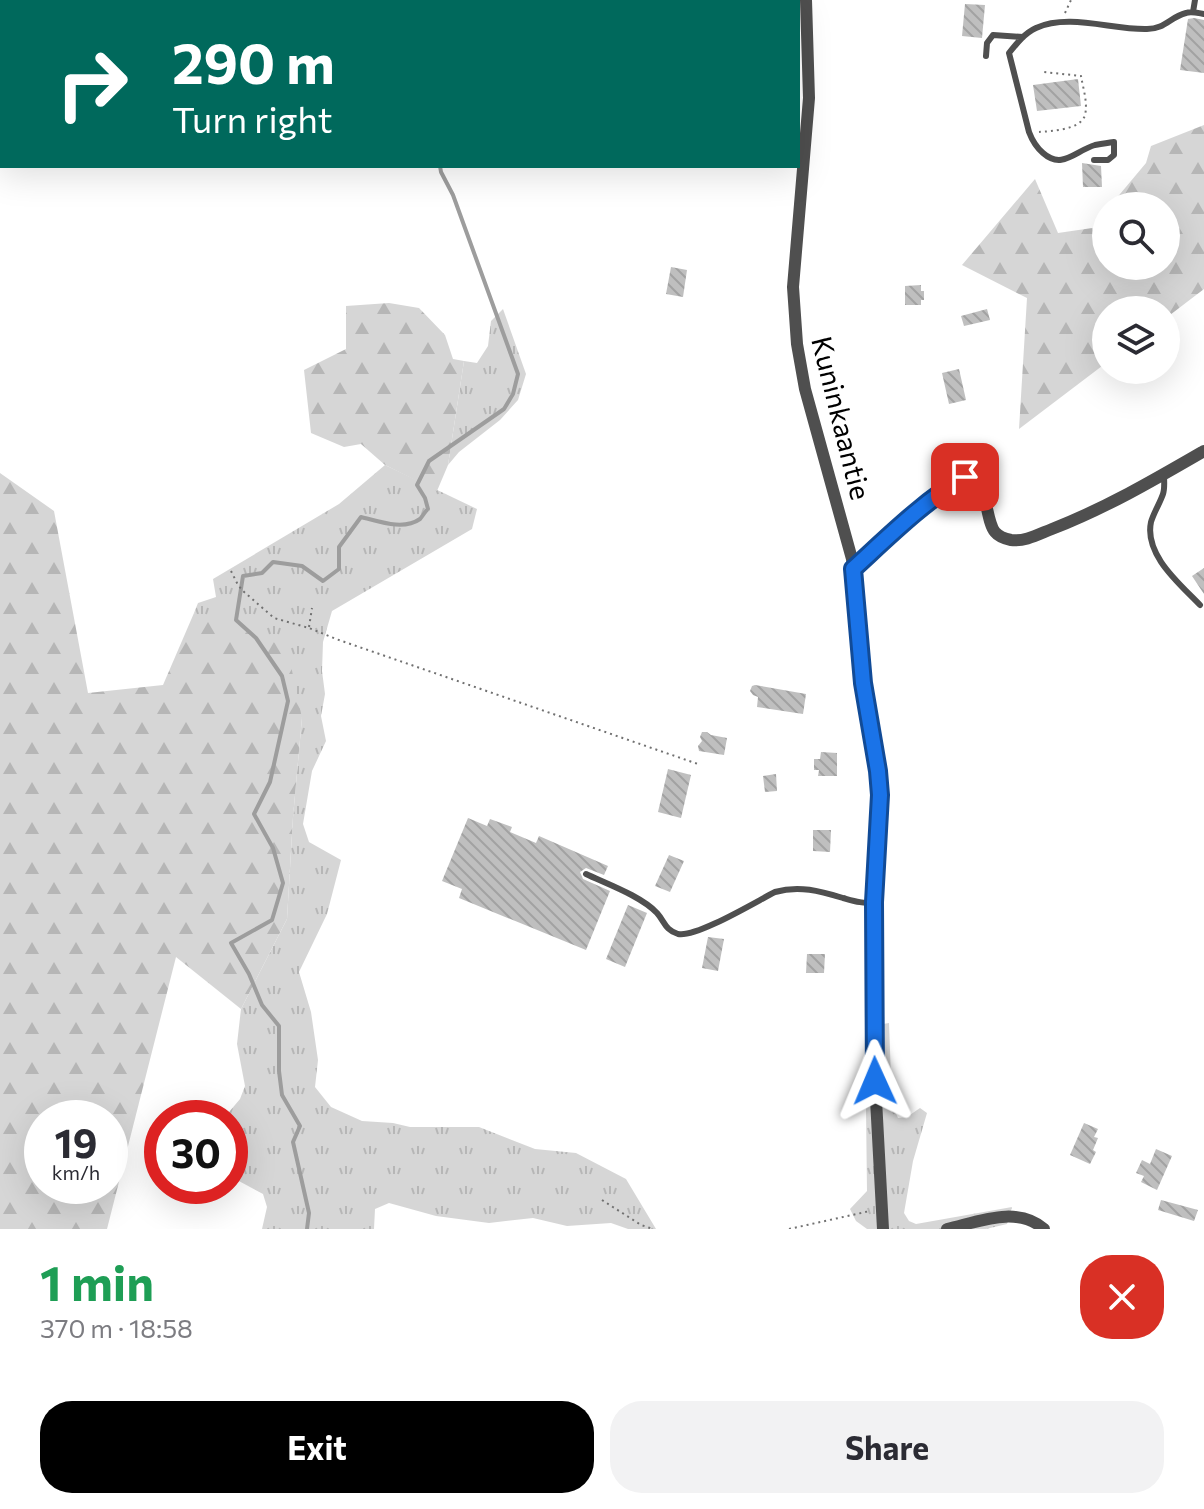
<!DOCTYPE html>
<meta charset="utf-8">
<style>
:root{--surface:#fff;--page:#f2f2f3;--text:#2b2b33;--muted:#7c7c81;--accent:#000}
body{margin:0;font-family:Commissioner,sans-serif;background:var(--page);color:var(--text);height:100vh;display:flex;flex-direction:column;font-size:30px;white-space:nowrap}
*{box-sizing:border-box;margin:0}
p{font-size:26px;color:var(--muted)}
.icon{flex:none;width:44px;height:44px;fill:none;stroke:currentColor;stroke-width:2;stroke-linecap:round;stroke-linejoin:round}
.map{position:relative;height:1229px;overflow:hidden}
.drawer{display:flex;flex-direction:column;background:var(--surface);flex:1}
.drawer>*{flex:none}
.hud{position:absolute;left:0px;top:0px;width:800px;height:168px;box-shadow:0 8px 32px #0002;background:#00695c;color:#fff;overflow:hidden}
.tools{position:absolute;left:1092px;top:192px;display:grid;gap:16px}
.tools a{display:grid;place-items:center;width:88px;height:88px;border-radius:50%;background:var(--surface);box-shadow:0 8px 32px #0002;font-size:40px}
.speed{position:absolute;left:24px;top:1100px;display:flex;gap:16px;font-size:40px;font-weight:700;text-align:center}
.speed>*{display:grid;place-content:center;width:104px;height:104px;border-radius:50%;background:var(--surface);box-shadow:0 8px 32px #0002;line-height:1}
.speed small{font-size:20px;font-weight:400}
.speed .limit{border:12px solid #d22;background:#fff;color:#111}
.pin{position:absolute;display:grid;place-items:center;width:68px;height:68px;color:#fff;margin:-34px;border-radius:16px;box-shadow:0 4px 12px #0006}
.me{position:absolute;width:88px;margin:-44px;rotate:359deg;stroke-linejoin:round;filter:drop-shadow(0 0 6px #0008)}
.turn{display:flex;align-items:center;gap:28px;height:168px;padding:0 40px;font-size:36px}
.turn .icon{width:104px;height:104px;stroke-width:2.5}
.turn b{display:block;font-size:56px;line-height:68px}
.round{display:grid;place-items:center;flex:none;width:84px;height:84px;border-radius:32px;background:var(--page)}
.summary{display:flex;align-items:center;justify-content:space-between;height:136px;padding:0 40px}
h1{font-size:48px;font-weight:700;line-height:60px;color:#1e9e55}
.cta{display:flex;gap:16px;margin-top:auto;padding:16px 40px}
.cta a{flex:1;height:92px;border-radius:32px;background:var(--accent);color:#fff;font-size:32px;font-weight:700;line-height:92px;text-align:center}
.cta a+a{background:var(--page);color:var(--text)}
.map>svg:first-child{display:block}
.grass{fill:url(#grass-tufts)}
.forest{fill:url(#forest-firs);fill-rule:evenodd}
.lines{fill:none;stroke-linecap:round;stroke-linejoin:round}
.stream{stroke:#9d9d9d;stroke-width:4}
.building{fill:url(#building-back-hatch)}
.path{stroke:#717171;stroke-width:2;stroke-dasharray:2 4;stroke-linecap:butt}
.lane{stroke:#4f4f4f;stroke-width:6}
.street{stroke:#4f4f4f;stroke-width:12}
.route-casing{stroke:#114b97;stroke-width:20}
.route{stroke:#1a73e8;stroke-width:14}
.labels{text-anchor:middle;stroke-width:6;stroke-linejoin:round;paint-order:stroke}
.street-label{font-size:28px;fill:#000;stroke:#fff}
</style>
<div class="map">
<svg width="1204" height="1229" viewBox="0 0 1204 1229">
<defs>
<pattern id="grass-tufts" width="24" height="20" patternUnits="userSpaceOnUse" patternTransform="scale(2)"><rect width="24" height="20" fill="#d6d6d6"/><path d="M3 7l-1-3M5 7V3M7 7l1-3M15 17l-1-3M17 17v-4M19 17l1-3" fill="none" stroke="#b6b6b6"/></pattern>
<pattern id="forest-firs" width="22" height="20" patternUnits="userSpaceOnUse" patternTransform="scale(2)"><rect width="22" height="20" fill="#d6d6d6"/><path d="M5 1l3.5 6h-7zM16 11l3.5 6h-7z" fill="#b6b6b6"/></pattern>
<pattern id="building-back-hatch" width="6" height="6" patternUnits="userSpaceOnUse" patternTransform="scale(2)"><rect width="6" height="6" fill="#bfbfbf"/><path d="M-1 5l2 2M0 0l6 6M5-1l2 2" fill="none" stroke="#a2a2a2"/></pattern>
</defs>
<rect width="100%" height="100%" fill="#fff"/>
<path class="grass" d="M503,309L526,374L518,400L500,420L459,452L448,465L464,361L477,363L488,346L491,321Z
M385,465L477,509L472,529L332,611L323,642L322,671L325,694L321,716L326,741L312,771L303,824L309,842L341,860L327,914L299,972L311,1012L318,1060L315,1087L331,1107L362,1121L393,1123L410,1127H479L535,1149L576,1153L626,1179L656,1229H628L611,1223L567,1226L533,1218L489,1223L436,1216L389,1203L375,1209L374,1229H262L267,1207L263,1194L237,1180L230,1174V1118H224L240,1099L245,1086L237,1044L241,1009L287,919L293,817L302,718L194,613L198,603L216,597L213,579L339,504Z
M889,1023L892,1104L898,1118L907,1117L920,1108L927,1113L913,1161L904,1213L909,1221L916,1224L1012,1207L1007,1224L986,1229H867L856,1221L850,1209L867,1191L865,1027Z"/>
<path class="forest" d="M1204,125V289L1166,318V310H1106V363L1019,429L1027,298L962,265L1035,179L1058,233L1099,227L1106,214V266H1166V206H1110L1146,163L1151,146Z
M389,303L419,308L445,335L453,359L464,361L448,465L437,491L385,465L361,444L344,447L311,433L304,370L346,349V306Z
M0,473L54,511L88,693L163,685L194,613L287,647L302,718L293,817L287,919L241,1009L176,957L107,1229H0ZM110,1118V1186H42V1118Z"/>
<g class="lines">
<path class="stream" d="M467,2V0
M307,1229L309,1213L293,1142L300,1126L282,1095L279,1071V1026L262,1005L249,974L231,943L272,920L283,883L273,848L254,814L270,782L288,701L282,676L256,638L236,620L243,576L262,573L273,562L302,566L323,581L339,569V547L361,517C378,521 403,531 420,519C421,518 427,509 428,509L425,498L417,485L429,461L504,409L513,394L518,374L453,195L441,172L440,166"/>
</g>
<path class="building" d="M965,4L985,5L982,38L962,36Z
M1194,18L1204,20V73L1180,70L1188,19Z
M1078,79L1081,106L1037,111L1033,85Z
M1082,163L1101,166L1102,187H1083Z
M671,267L687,270L683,297L666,294Z
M921,285V291H924V300H921V305H905V286Z
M987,309L990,320L964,326L961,316Z
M959,369L966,400L949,404L942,373Z
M1204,568V594L1192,576Z
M755,685L806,694L803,714L757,707L758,697L753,695L750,691L752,686Z
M702,732H707L711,735L727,738L724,755L699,751L698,746L702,741L700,737Z
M821,752L837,753V776H818L819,770H814V759H820Z
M668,769L691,775L681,818L658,812Z
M776,774L777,791L765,792L763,776Z
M468,818L487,826L490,819L512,827L510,832L536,843L539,836L608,866L604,875L586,868L580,872L583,879L610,891L586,950L459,898L462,889L442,881Z
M813,830H831L830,852L813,851Z
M669,855L684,861L670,892L655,886Z
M628,905L647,913L625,967L606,959Z
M708,937L724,939L718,971L702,968Z
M807,954H825L824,973H806Z
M1084,1123L1098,1129L1094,1137L1098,1138L1093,1150L1096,1152L1090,1164L1070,1155Z
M1156,1149L1172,1156L1157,1190L1141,1182L1144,1176L1136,1173L1142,1160L1150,1164Z
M1161,1200L1198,1210L1194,1221L1158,1210Z"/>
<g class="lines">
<path class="path" d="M781,0L782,2
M1065,13L1071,0
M1039,132C1051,131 1081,130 1085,115C1088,103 1083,88 1081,76L1044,72
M231,571L238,585L243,591L274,618L309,628L336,639L698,764
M309,627L312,608
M602,1200L641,1225L653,1229
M789,1229L870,1211"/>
<path class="lane" d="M1193,12L1195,0
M986,56L987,43L993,35L1023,37
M1094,160H1108L1114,155V142C1107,143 1101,144 1095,145C1075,151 1062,170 1043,153C1036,147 1032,140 1029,132L1009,53C1017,43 1025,33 1036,28C1069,13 1112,30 1147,29C1165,29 1170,17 1186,13C1191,11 1198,13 1204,14
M1164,475C1164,481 1165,488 1163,494C1160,503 1154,512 1151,522C1144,555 1180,584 1200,605
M586,874C607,884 641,896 657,913C665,922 665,930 678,934C696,938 757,901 775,892C799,885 820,891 843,898C854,901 863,904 874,902"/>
<path class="street" d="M806,0L809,98L793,287L797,344L805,389L852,559L863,683L878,771L879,816L874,902V1010L875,1081L883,1229
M853,569C877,547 901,525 927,505C938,496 948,486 961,479C988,466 984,520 995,532C999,537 1006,539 1011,540C1025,542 1039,534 1052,529C1106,508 1154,480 1204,451
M947,1229C978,1222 1017,1205 1044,1229"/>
</g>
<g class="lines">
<g class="route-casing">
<path id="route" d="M875,1081L874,902L880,795L878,771L863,683L853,569C888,537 924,501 965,477"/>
</g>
<use href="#route" class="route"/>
</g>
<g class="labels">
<g class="street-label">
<text transform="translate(841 418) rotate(76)" y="10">Kuninkaantie</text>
</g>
</g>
</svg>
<div class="tools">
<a><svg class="icon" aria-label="search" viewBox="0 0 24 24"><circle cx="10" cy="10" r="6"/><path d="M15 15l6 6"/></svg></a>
<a><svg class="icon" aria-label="layers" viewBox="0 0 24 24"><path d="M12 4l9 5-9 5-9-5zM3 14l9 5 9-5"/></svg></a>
</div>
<div class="speed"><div>19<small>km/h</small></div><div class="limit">30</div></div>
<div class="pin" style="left:965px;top:477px;background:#d93025"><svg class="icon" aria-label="arrive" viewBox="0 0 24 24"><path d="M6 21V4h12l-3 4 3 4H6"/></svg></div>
<svg class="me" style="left:875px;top:1081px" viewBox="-20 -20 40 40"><path d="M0-17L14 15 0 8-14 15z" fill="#1a73e8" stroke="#fff" stroke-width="4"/></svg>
<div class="hud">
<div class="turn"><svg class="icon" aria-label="right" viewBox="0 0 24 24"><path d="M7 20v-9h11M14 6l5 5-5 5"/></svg><div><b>290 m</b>Turn right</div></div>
</div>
</div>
<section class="drawer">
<div class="summary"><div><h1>1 min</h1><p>370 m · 18:58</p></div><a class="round" style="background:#d93025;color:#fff"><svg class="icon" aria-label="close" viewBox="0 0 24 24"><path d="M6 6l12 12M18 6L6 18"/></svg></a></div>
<div class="cta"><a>Exit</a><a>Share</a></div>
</section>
